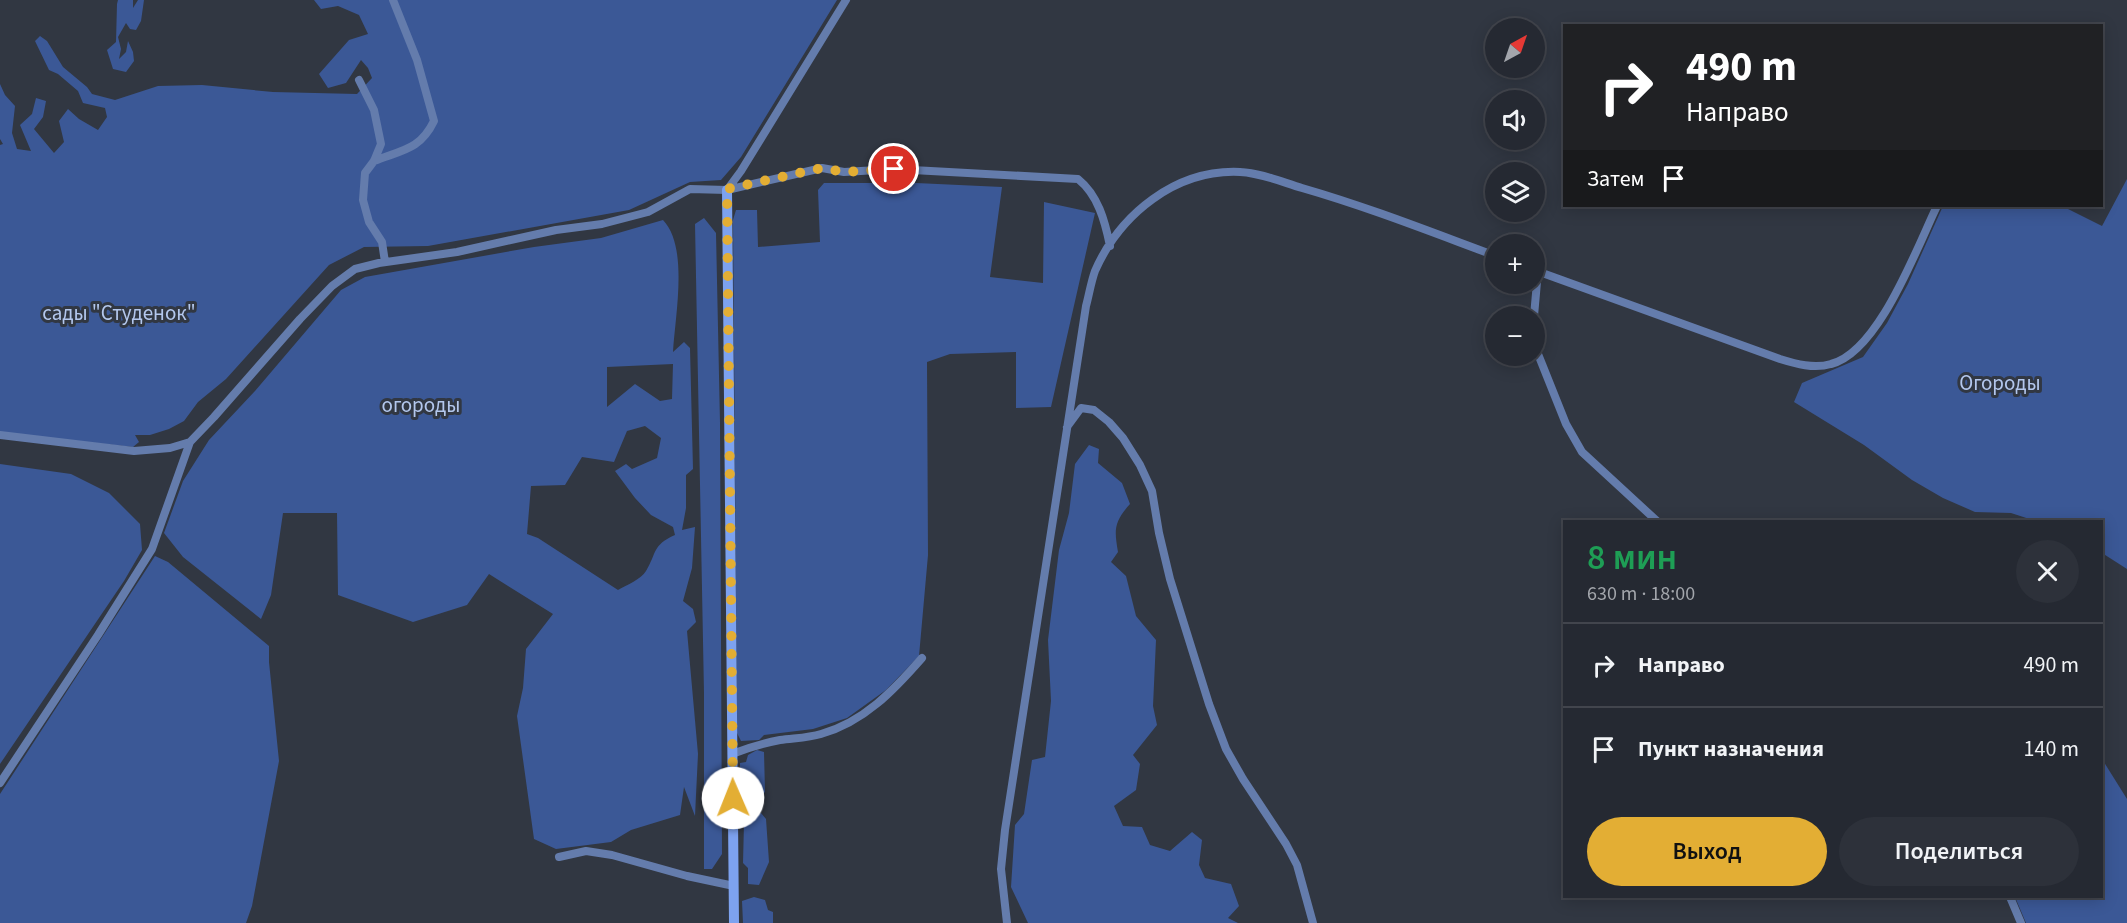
<!DOCTYPE html>
<html lang="ru">
<meta charset="utf-8">
<style>
:root{--surface:#252932;--page:#2d313a;--text:#f1f3f6;--muted:#a3a6ac;--line:#42454d;--accent:#e3ae34}
body{margin:0;font-family:"Source Sans 3",sans-serif;background:var(--page);color:var(--text);height:100vh;display:flex;flex-direction:column;font-size:22px;white-space:nowrap}
*{box-sizing:border-box;margin:0}
p{font-size:20px;color:var(--muted)}
.icon{flex:none;width:33px;height:33px;fill:none;stroke:currentColor;stroke-width:2;stroke-linecap:round;stroke-linejoin:round}
.map{position:relative;flex:1;overflow:hidden}
.sheet{position:absolute;left:1563px;top:520px;width:540px;height:378px;display:flex;flex-direction:column;background:var(--surface);border-radius:0px;box-shadow:0 3px 15px #0003,0 0 0 2px var(--line)}
.sheet>*{flex:none}
.banner{position:absolute;left:1563px;top:24px;width:540px;height:183px;border-radius:0px;box-shadow:0 3px 15px #0003,0 0 0 2px var(--line);background:#202124;color:#fff;overflow:hidden}
.needle{width:39px;rotate:40deg}
.controls{position:absolute;left:1485px;top:18px;display:grid;gap:12px}
.controls a{display:grid;place-items:center;width:60px;height:60px;border-radius:50%;background:var(--surface);box-shadow:0 3px 15px #0003,0 0 0 2px var(--line);font-size:30px}
.pin{position:absolute;display:grid;place-items:center;width:51px;height:51px;color:#fff;margin:-26px;border:3px solid #fff;border-radius:50%;box-shadow:0 2px 6px #0007}
.me{position:absolute;width:66px;margin:-33px;rotate:359deg;stroke-linejoin:round;filter:drop-shadow(0 0 4px #0008)}
.turn{display:flex;align-items:center;gap:21px;height:126px;padding:0 24px;font-size:27px}
.turn .icon{width:78px;height:78px;stroke-width:2.5}
.turn b{display:block;font-size:42px;line-height:51px}
.then{display:flex;align-items:center;height:57px;padding:0 24px;background:#0003;gap:12px;font-size:22px}
.round{display:grid;place-items:center;flex:none;width:63px;height:63px;border-radius:32px;background:var(--page)}
.summary{display:flex;align-items:center;justify-content:space-between;height:102px;padding:0 24px}
h1{font-size:36px;font-weight:600;line-height:45px;color:#1e9e55}
.primary-button{display:flex;gap:12px;margin-top:auto;padding:12px 24px}
.primary-button a{flex:1;height:69px;border-radius:36px;background:var(--accent);color:#111;font-size:24px;font-weight:600;line-height:69px;text-align:center}
.primary-button a+a{background:var(--page);color:var(--text)}
ul{padding:0;list-style:none}
li{display:flex;align-items:center;gap:18px;height:84px;padding:0 24px;border-top:2px solid var(--line)}
li div{flex:1}
li b{display:block;font-size:22px}
li em{font-style:normal}
.map>svg:first-child{display:block}
.green{fill:#3b5896;fill-rule:evenodd}
.lines{fill:none;stroke-linecap:round;stroke-linejoin:round}
.street{stroke:#647cac;stroke-width:8}
.secondary{stroke:#7da2ef;stroke-width:10}
.route{stroke:#e3ae34;stroke-width:10;stroke-dasharray:0 18}
.labels{text-anchor:middle;stroke-width:6;stroke-linejoin:round;paint-order:stroke}
.park-label{font-size:21px;fill:#b3c7ed;stroke:#313742}
</style>
<div class="map">
<svg width="2127" height="923" viewBox="0 0 2127 923">
<rect width="100%" height="100%" fill="#313742"/>
<path class="green" d="M118,0H133V8L138,0H144L141,21L136,30L130,29L126,23L118,37L121,49L119,59L126,52L128,41L133,52L134,61L126,72L113,69L107,50L116,42L117,4Z
M314,0H837L741,157L721,180L690,182L629,210L428,246L364,247L329,265L226,379L198,402L184,421L169,429L150,435H135L139,442L133,447L0,433V145L3,144L0,139V84L5,95L15,106L12,133L17,149L31,151L20,125L32,114L36,98L46,101L43,117L34,129L54,153L64,142L59,121L68,109L79,119L98,130L107,117L105,108L83,103L78,91L58,74L49,70L35,41L40,36L47,41L63,67L87,87L92,94L115,100L158,86L202,85L273,92L357,94L372,78L368,68L361,60L346,83L328,88L319,74L349,40L368,34L359,15L338,6L321,9Z
M2127,179V569L2102,553V522H2039L2011,513L1975,512L1943,498L1912,480L1864,445L1794,402L1802,383L1863,357L1887,323L1908,284L1943,206H2062L2102,226Z
M824,183H916L1002,187L990,277L1043,283L1044,202L1095,213L1051,407L1016,408V352L950,354L927,362L928,555L919,656L886,690L847,718L813,729L764,735L759,740L741,741L737,733L733,220L736,210H757L758,247L820,242L818,190Z
M704,218L716,233L720,422L722,854L712,869H704V693L695,224Z
M663,220C689,247 675,316 673,352L684,342L690,348L693,469L686,475V508L682,530L695,527L692,568L683,601L693,609L696,622L687,631L698,754L695,816L684,787L680,815L631,830L611,842L556,849L534,839L517,716L523,688L526,649L553,614L489,574L467,605L413,622L338,595L337,513H283L271,595L261,619L183,557L164,533L183,481L209,440L255,391L341,290L365,277L534,247L601,238ZM673,364L672,399L660,401L635,384L607,407V367ZM645,426L661,438L657,458L632,469L626,464L615,471L635,498L651,515L673,527L675,535C652,545 657,553 646,571C641,579 627,585 618,590L538,538L527,534L531,486L565,485L582,457L614,462L627,431Z
M1089,445L1099,449L1098,463L1122,483L1130,504C1114,522 1114,529 1118,552L1111,562L1126,576L1136,616L1156,640L1153,706L1157,725L1133,755L1140,764L1136,790L1114,806L1123,826L1142,827L1150,845L1170,851L1192,832L1202,840L1199,865L1205,878L1231,884L1239,906L1228,918L1238,923H1028L1011,887L1015,825L1024,814L1032,760L1045,757L1051,701L1048,640L1059,550L1069,513L1075,464Z
M0,464L71,474L109,493L140,524L142,550L124,581L0,764Z
M155,556L168,562L269,646V662L279,761L252,906L246,923H0V794Z
M757,750L764,752L765,792L751,806L740,794V763L746,762L748,755Z
M2102,759L2127,799V923H2026L2015,897H2102Z
M761,813L766,819L769,862L759,885L748,884V868L743,863L744,823L751,817Z
M754,897L765,900L768,910L773,912V923H743L742,901Z"/>
<g class="lines">
<path class="street" d="M359,80L374,110L381,144L374,161L365,173L363,200L369,222L382,242L385,262
M374,161C402,150 420,150 434,121L417,60L393,0
M727,190L741,171L846,0
M1534,270L1780,359C1796,364 1814,369 1831,364C1879,352 1917,247 1937,206
M1534,316L1537,282L1534,277
M1534,329L1536,349L1566,424L1582,452L1658,522
M1067,427L1081,408L1094,410L1109,422L1123,438L1140,465L1152,491L1159,533L1170,579L1209,704L1226,749L1243,779L1286,844L1297,865L1313,923
M0,435L134,451L170,448L190,442L214,417L300,319L332,286L355,269L379,263L457,252L556,230L602,224L648,212L690,189L727,190L822,168L844,172L894,169L1078,179C1098,195 1105,221 1110,246
M732,754C747,748 764,743 780,740C794,738 808,738 821,734C864,722 894,690 922,658
M0,783L98,635L152,549L190,442
M559,857L586,851L612,855L687,876L734,886
M2010,897L2021,923
M1007,923L1001,869L1005,830L1086,306C1089,295 1091,282 1095,271C1120,214 1176,169 1240,172C1261,173 1282,182 1302,188C1368,207 1431,232 1496,256"/>
<path class="secondary" d="M727,190L734,923"/>
</g>
<g class="lines">
<path class="route" d="M733,798L727,189L822,168L844,172L894,169"/>
</g>
<g class="labels">
<g class="park-label">
<text x="119" y="320">сады "Студенок"</text>
<text x="2000" y="390">Огороды</text>
<text x="421" y="412">огороды</text>
</g>
</g>
</svg>
<div class="controls">
<a><svg class="needle" viewBox="-14 -14 28 28"><path d="M0-13l5 13h-10z" fill="#e53935"/><path d="M0 13l5-13h-10z" fill="#a3a6ac"/></svg></a>
<a><svg class="icon" aria-label="sound" viewBox="0 0 24 24"><path d="M4 9h4l5-4v14l-5-4H4zM17 9q2 3 0 6"/></svg></a>
<a><svg class="icon" aria-label="layers" viewBox="0 0 24 24"><path d="M12 4l9 5-9 5-9-5zM3 14l9 5 9-5"/></svg></a>
<a>+</a>
<a>−</a>
</div>
<div class="pin" style="left:894px;top:169px;background:#d93025"><svg class="icon" aria-label="arrive" viewBox="0 0 24 24"><path d="M6 21V4h12l-3 4 3 4H6"/></svg></div>
<svg class="me" style="left:733px;top:798px" viewBox="-20 -20 40 40"><circle r="19" fill="#fff"/><path d="M0-13L10 11 0 6-10 11z" fill="#e3ae34"/></svg>
<div class="banner">
<div class="turn"><svg class="icon" aria-label="right" viewBox="0 0 24 24"><path d="M7 20v-9h11M14 6l5 5-5 5"/></svg><div><b>490 m</b>Направо</div></div>
<div class="then">Затем<svg class="icon" aria-label="arrive" viewBox="0 0 24 24"><path d="M6 21V4h12l-3 4 3 4H6"/></svg></div>
</div>
<section class="sheet">
<div class="summary"><div><h1>8 мин</h1><p>630 m · 18:00</p></div><a class="round"><svg class="icon" aria-label="close" viewBox="0 0 24 24"><path d="M6 6l12 12M18 6L6 18"/></svg></a></div>
<ul>
<li><svg class="icon" aria-label="right" viewBox="0 0 24 24"><path d="M7 20v-9h11M14 6l5 5-5 5"/></svg><div><b>Направо</b></div><em>490 m</em></li>
<li><svg class="icon" aria-label="arrive" viewBox="0 0 24 24"><path d="M6 21V4h12l-3 4 3 4H6"/></svg><div><b>Пункт назначения</b></div><em>140 m</em></li>
</ul>
<div class="primary-button"><a>Выход</a><a>Поделиться</a></div>
</section>
</div>
